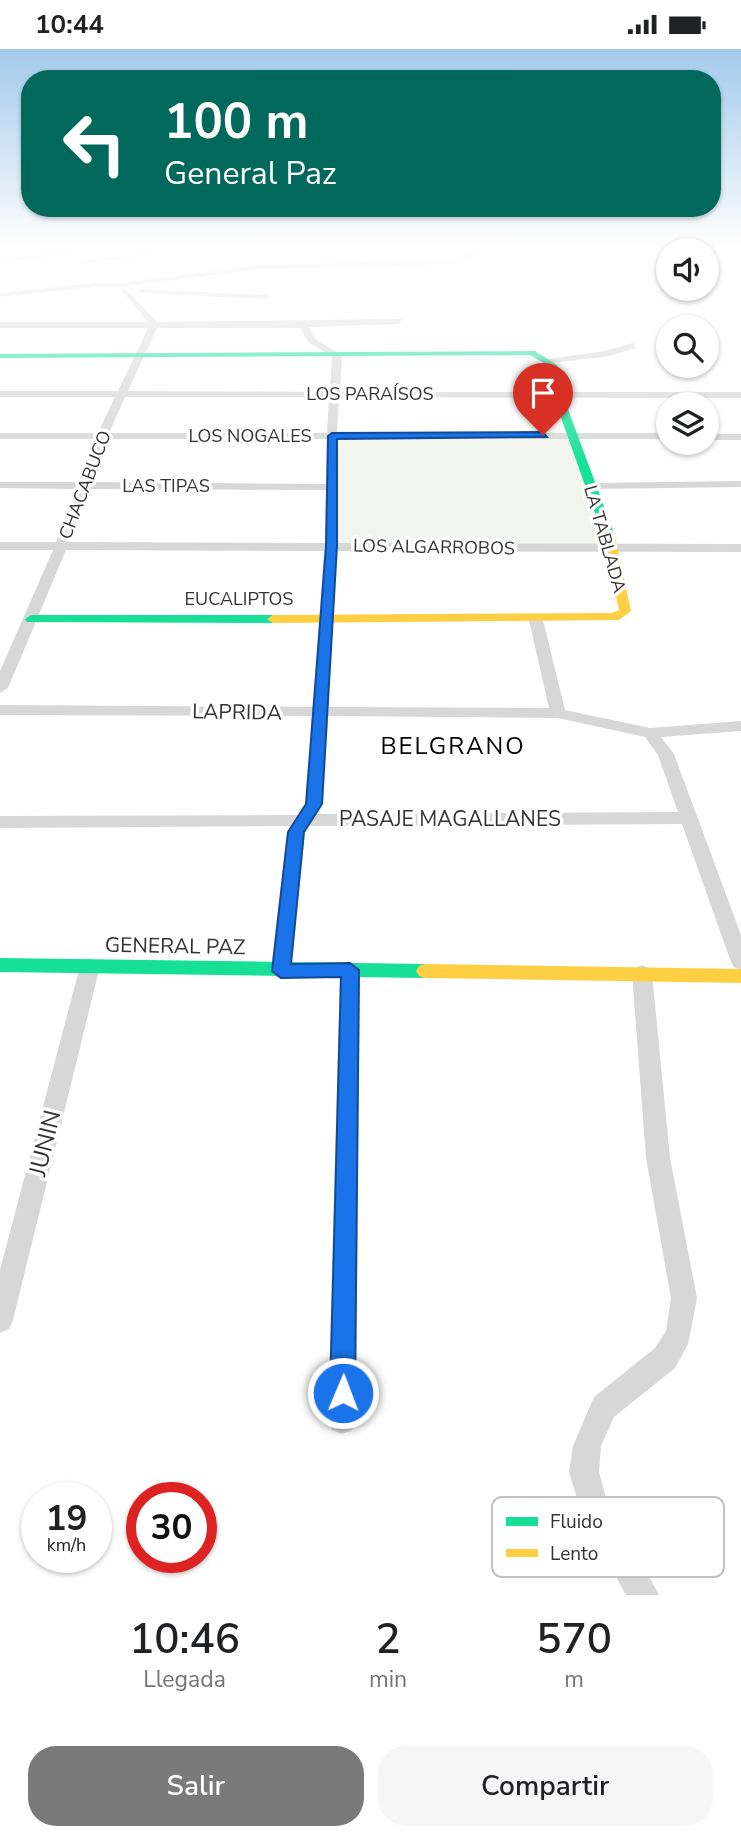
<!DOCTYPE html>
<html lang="es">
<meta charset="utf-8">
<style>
:root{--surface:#fff;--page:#f6f6f6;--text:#202124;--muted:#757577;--accent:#7a7a7a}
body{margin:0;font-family:"Nunito Sans",sans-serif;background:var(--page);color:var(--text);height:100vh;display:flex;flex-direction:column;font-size:26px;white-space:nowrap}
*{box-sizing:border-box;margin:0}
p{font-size:23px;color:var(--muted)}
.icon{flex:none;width:38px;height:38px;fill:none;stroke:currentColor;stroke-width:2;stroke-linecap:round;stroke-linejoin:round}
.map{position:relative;height:1546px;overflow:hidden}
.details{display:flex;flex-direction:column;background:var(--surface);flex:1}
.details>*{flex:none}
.banner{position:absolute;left:21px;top:21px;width:700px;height:147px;border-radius:28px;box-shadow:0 2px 5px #0004;background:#00695c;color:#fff;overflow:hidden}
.fabs{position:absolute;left:656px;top:189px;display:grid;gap:14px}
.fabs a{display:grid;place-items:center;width:63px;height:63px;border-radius:50%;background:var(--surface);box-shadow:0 2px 5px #0004;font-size:35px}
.speed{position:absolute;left:21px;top:1433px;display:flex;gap:14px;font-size:35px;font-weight:700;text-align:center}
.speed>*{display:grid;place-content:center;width:91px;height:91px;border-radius:50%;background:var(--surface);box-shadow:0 2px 5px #0004;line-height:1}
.speed small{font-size:18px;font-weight:400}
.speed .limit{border:10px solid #d22;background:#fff;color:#111}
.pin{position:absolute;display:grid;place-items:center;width:60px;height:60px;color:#fff;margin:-72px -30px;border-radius:50% 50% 50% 0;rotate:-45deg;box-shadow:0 0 7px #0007}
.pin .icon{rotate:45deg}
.me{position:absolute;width:77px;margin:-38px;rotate:1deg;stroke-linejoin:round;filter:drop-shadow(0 0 5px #0008)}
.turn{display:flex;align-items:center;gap:24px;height:147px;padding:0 28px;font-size:32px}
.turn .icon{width:91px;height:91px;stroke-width:2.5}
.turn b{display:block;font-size:49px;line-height:60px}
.eta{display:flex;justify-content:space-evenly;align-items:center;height:119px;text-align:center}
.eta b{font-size:42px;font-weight:600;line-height:49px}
.cta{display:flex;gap:14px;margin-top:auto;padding:14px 28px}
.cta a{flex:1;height:80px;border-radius:28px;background:var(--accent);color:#fff;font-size:28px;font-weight:600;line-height:80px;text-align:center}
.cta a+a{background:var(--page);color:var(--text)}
.status{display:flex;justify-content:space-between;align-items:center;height:49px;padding:0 35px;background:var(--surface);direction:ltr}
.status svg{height:19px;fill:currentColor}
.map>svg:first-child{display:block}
.green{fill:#f1f5ed}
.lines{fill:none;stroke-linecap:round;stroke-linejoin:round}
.street{fill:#d7d7d7;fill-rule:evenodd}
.fast{fill:#16e098;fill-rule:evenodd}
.slow{fill:#ffcf43;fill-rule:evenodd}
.route{fill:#1a73e8;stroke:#114b97;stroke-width:2}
.labels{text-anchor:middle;stroke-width:7;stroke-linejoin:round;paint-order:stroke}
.far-street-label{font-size:18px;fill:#333;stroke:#fff}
.street-label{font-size:21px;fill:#333;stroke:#fff}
.quarter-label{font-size:24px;letter-spacing:2px;fill:#000;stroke:#fff}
.near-street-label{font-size:24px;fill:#333;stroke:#fff}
.key{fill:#fff;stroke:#c2c2c2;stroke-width:2}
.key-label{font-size:19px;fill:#333}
</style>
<div class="status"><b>10:44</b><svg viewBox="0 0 49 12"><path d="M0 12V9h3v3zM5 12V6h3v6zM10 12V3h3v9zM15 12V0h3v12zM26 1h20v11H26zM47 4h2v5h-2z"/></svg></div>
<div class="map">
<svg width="741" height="1546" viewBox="0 0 741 1546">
<rect width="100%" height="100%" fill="#fff"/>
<path class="green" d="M570,386L611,500L331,497L332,387Z"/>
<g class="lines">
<path class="street" d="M177,199H202L82,215L78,213Z
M451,199L475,203L496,199L456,215L259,220L120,238L103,237L0,248V244L103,233L120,234L259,216L455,211L468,206Z
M77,202L74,206L0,213V209Z
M125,239L157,273L402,270L399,275L309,278L315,290L342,306L340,343H741V349L339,348L337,384H668V390H337V494L741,495V503L337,502L328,658L549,659L529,571L536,567L543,571L565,661L650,679L741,672V682L661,688L674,705L741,886V921L734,918L731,913L682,775L309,777L305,783L291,922L288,927L281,930L274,927L271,922L287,783L291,777L0,779V767L298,766L305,755L312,667L0,666V656L313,658L324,502L66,501L8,639L0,644V622L53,501H0V493H56L77,440L0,439V433H79L96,390H0V384H98L115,348H0V342H118L148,279H0V273H148L121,241ZM157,279H300L309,294L332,307L330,343L128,342ZM125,348H329L327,384H109ZM106,390H327L326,435L90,433ZM88,440L326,441L325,494L69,493ZM328,667L558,669L645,688L658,706L678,763L316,765L323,755Z
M139,240L267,246L271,248L267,250L136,244Z
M633,294L636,299L605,308L548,314L543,311L604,302Z
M707,385H741V391H707Z
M741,432V438L591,440L585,437L591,434Z
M90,909L97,912L100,917L13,1271L9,1280L0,1284V1221L80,917L83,912Z
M350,913L357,916L360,921L356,1371L352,1381L342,1385L332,1381L328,1371L340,921L343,916Z
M642,916L649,919L652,924L670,1109L697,1249L688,1295L675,1319L614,1368L601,1397L599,1423L606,1449L659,1546H626L582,1466L569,1423L573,1397L594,1348L655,1299L666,1282L671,1249L646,1109L632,924L635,919Z"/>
<path class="fast" d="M535,302L557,316L569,363L615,487L613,489L603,487L559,363L549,317L530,306L0,309V305Z
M31,566H273L279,570L273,574L27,573L25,570Z
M0,909L425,915L431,917L434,922L431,927L425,929L0,923Z"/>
<path class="slow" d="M609,484L615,487L631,562L619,571L273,574L267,570L273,566L612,564L619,561L603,487Z
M425,915L741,920V934L425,929L419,927L416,922L419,917Z"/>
</g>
<linearGradient id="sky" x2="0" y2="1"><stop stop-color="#a3caec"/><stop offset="0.48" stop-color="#fff"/><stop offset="1" stop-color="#fff" stop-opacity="0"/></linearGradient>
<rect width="741" height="416" fill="url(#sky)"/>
<path class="route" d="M543,383L547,388L337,390V497L322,755L304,783L291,915L350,914L359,921L355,1344L352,1353L343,1357L334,1353L330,1344L341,928L281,929L272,922L288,783L306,755L326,497L328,387L332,384Z"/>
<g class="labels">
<g class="far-street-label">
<text x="370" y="351">LOS PARAÍSOS</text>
<text x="250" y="393">LOS NOGALES</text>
<text transform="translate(85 436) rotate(-69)" y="6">CHACABUCO</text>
<text x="166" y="443">LAS TIPAS</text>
<text transform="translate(605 490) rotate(74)" y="6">LA TABLADA</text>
<text transform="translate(434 498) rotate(1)" y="6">LOS ALGARROBOS</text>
<text x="239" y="556">EUCALIPTOS</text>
</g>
<g class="street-label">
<text transform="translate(237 663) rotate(1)" y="7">LAPRIDA</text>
<text x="450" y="777">PASAJE MAGALLANES</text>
<text transform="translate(175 897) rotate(1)" y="7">GENERAL PAZ</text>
</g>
<g class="quarter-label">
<text x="453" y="705">BELGRANO</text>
</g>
<g class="near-street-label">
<text transform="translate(45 1094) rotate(-76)" y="8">JUNIN</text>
</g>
</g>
<rect x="492" y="1448" width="232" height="80" rx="10" class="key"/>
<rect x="506" y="1468" width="32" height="9" fill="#16e098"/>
<rect x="506" y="1500" width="32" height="8" fill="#ffcf43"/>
<g class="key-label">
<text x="550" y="1479">Fluido</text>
<text x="550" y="1511">Lento</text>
</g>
</svg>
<div class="fabs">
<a><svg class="icon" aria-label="sound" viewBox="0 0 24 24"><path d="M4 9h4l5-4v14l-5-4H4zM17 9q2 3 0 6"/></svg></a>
<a><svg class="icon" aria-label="search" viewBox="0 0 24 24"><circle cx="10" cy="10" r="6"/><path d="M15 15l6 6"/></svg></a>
<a><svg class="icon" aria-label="layers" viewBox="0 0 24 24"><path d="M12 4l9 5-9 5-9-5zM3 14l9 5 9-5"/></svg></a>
</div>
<div class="speed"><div>19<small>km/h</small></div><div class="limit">30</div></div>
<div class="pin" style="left:543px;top:386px;background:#d93025"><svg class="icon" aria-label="arrive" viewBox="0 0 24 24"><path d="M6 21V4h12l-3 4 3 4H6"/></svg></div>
<svg class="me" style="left:343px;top:1344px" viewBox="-20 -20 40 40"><circle r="17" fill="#1a73e8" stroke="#fff" stroke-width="3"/><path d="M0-11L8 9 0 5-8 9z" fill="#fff"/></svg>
<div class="banner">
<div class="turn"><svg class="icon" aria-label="left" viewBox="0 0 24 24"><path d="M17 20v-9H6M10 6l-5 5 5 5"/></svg><div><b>100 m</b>General Paz</div></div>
</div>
</div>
<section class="details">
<div class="eta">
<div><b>10:46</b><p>Llegada</p></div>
<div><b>2</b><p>min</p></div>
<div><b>570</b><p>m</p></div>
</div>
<div class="cta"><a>Salir</a><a>Compartir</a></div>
</section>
